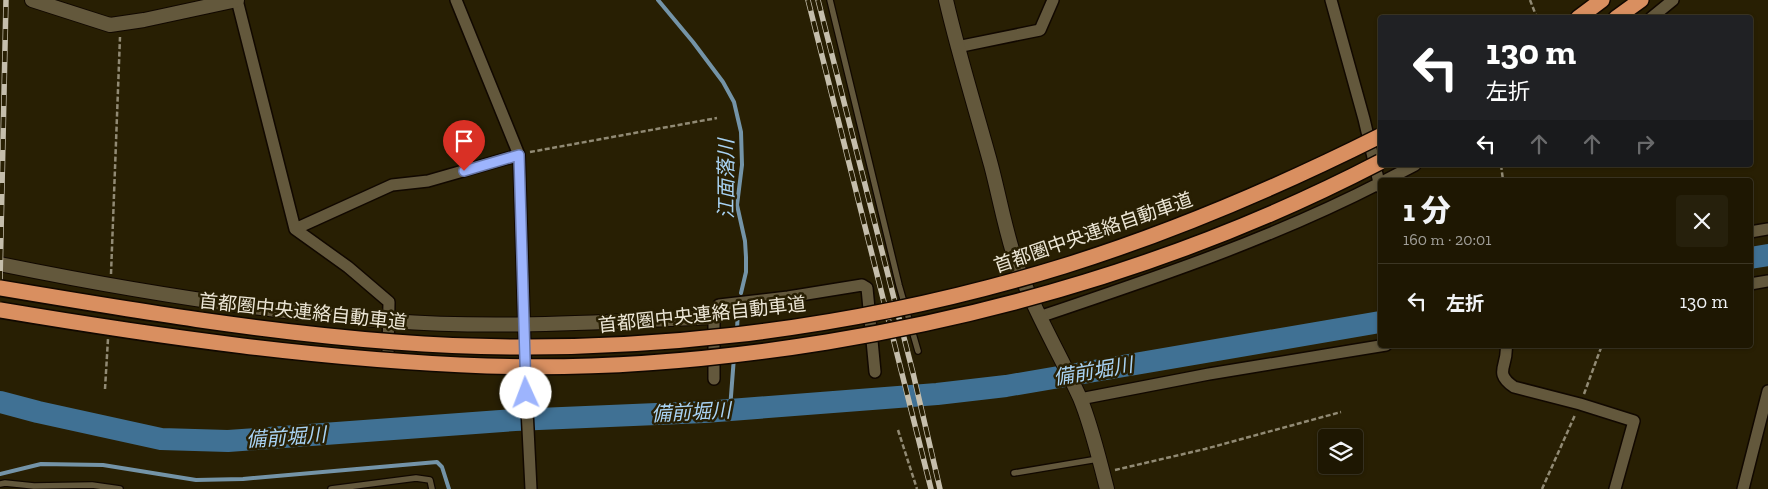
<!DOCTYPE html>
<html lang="ja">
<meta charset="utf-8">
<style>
:root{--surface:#1e1702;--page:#26200c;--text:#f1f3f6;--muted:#a19f99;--line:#3c3624}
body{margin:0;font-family:"Zilla Slab","Noto Sans JP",serif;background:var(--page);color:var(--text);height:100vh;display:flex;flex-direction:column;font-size:19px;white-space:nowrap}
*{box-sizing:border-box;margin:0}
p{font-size:16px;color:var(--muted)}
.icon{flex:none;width:28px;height:28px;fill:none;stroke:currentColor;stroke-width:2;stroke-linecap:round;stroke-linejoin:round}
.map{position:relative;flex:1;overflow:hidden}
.side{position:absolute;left:1378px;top:178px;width:375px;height:170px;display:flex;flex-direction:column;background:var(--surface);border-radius:5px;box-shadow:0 1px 4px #0004,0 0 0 1px var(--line)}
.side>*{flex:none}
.hud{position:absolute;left:1378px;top:15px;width:375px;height:152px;border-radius:5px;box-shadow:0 1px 4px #0004,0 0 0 1px var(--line);background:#202124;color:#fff;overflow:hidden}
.controls{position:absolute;left:1318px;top:429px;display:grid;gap:10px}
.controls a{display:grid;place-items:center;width:45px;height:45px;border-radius:5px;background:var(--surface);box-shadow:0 1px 4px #0004,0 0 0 1px var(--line);font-size:25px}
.pin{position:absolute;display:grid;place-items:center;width:42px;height:42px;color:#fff;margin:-51px -21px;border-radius:50% 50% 50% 0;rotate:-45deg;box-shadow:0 0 5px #0007}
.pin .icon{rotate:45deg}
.me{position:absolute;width:55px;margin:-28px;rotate:358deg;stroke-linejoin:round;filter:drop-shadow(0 0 4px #0008)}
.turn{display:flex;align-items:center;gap:18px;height:105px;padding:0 25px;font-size:22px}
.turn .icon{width:65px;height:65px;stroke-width:2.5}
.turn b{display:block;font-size:35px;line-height:42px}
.lanes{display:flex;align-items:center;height:48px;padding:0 25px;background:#0003;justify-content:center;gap:25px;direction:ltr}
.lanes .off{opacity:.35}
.round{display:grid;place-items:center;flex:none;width:52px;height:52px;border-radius:5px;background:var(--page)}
.head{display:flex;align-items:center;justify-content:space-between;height:85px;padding:0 25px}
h1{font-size:30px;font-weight:800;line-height:38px}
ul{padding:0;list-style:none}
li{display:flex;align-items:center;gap:15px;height:75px;padding:0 25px;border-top:1px solid var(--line)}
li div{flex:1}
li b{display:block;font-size:19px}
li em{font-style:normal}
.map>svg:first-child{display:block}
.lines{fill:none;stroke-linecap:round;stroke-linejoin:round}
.stream{stroke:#7494a8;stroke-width:4}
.river{stroke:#407194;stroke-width:22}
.service-casing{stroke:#110800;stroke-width:8}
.minor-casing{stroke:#110800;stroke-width:14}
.tertiary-casing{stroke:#110800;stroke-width:16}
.motorway-casing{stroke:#110800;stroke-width:18}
.path{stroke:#918a74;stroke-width:2.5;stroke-dasharray:5 2.5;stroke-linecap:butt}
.service{stroke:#63583c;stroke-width:5.5}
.minor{stroke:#63583c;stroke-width:11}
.tertiary{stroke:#63583c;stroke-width:14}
.motorway{stroke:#d98f60;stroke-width:15}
.rail-casing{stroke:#c5beac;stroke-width:5.5}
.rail{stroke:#281f03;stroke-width:4;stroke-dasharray:11;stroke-linecap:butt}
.motorway-bridge-casing{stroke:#110800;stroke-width:18;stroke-linecap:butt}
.motorway-bridge{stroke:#d98f60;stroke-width:15}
.route-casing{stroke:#6675a4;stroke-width:12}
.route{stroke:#9db4fd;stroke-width:9}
.labels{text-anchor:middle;stroke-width:5;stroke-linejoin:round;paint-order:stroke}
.street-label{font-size:19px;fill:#ece6d6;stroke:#281f03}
.water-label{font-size:20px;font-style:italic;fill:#a9d3f4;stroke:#281f03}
</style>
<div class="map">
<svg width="1768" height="489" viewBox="0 0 1768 489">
<rect width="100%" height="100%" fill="#281f03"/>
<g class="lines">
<path class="stream" d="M658,0L693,42L723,82L734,102L741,132L742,165L737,205L745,241L746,257V272L741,293
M737,331L738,308
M730,409L734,357
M0,474L41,464L103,465L196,480L243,479L437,462L442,467L449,489"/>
<path class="river" d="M1750,258L1768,255
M0,402L38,412L161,439L228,441L515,420L704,412L937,394L1006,386L1380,322"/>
<g class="service-casing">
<path id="service" d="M830,0L899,285L918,351
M1014,473L1098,459
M0,484L5,483L34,486L92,485L120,489
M331,489L416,478L430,480L432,489"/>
</g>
<g class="minor-casing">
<path id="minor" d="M237,0L295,229L348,267L389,302L388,354
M1331,0L1364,119L1380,187
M1651,18L1673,0
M957,47L1040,30L1053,0
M519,155L526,389L531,489
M1386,180L1415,165
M295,229L392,185L428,181L519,155L456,0
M1750,232L1768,229
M1750,284L1768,281
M1039,317C1155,278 1271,239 1380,183
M1506,345C1509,366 1492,372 1514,387L1580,404L1634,421L1615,489
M714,379V317L719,305L788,297L862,285L867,288L875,372
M1080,399L1209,374L1386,345
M1743,489L1768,391"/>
</g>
<g class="tertiary-casing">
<path id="tertiary" d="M32,0L110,25L144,20L237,0
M946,0C959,56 976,110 991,165C1000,199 1006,235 1018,268C1035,313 1060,354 1080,398C1092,427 1099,459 1107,489
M0,264C128,290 258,312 389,321C497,329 606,322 714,317"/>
</g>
<g class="motorway-casing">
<path id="motorway" d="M1578,18L1602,0
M1616,18L1641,0"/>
</g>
<path class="path" d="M1530,0L1537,18
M530,152L717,118
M1501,165L1503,180
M111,274L120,37
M105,389L108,339
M1584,394L1602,345
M898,430L917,489
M1115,470L1205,449L1341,412
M1542,489L1575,415"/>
<use href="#service" class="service"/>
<use href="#minor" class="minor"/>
<use href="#tertiary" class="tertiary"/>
<use href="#motorway" class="motorway"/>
<g class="rail-casing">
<path id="rail" d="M808,0L931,489
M818,0L913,373L940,489
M0,282L6,0"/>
</g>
<use href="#rail" class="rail"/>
<g class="motorway-bridge-casing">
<path id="motorway-bridge" d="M0,288C131,310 262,332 395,342C619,359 850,332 1064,266C1173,232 1278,187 1380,136
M0,310C161,337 323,360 487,366C601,370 715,360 827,342C1021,310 1205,253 1380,162"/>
</g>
<use href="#motorway-bridge" class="motorway-bridge"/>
</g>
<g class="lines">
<g class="route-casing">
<path id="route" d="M464,171L519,155L526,393"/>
</g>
<use href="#route" class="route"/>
</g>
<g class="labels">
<g class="street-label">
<text transform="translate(1093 232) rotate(-19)" y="7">首都圏中央連絡自動車道</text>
<text transform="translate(303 311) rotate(6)" y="7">首都圏中央連絡自動車道</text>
<text transform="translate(702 314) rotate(-6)" y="7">首都圏中央連絡自動車道</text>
</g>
<g class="water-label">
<text transform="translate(726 179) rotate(-90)" y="7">江面落川</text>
<text transform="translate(1093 371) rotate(-10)" y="7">備前堀川</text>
<text transform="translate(691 412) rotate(-3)" y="7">備前堀川</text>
<text transform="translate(286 437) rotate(-4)" y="7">備前堀川</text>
</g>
</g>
</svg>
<div class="controls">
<a><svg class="icon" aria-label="layers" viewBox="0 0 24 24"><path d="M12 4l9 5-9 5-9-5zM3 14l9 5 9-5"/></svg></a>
</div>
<div class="pin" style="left:464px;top:171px;background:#d93025"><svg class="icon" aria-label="arrive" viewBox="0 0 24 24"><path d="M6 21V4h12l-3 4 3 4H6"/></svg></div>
<svg class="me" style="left:526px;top:393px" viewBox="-20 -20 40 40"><circle r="19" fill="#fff"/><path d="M0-13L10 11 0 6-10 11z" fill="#9db4fd"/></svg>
<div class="hud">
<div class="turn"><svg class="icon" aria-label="left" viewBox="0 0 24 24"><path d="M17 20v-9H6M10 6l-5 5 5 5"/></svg><div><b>130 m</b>左折</div></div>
<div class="lanes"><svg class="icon" aria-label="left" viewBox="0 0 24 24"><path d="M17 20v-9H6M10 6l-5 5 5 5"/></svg><svg class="icon off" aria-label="ahead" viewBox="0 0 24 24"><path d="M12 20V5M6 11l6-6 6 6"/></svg><svg class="icon off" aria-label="ahead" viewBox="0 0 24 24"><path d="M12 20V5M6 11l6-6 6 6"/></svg><svg class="icon off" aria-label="right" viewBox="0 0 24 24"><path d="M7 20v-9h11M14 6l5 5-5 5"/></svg></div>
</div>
<section class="side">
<div class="head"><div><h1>1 分</h1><p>160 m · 20:01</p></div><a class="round"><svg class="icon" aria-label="close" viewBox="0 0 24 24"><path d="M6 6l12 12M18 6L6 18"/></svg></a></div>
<ul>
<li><svg class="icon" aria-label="left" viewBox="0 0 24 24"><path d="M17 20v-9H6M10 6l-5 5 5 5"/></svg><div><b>左折</b></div><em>130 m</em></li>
</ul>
</section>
</div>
